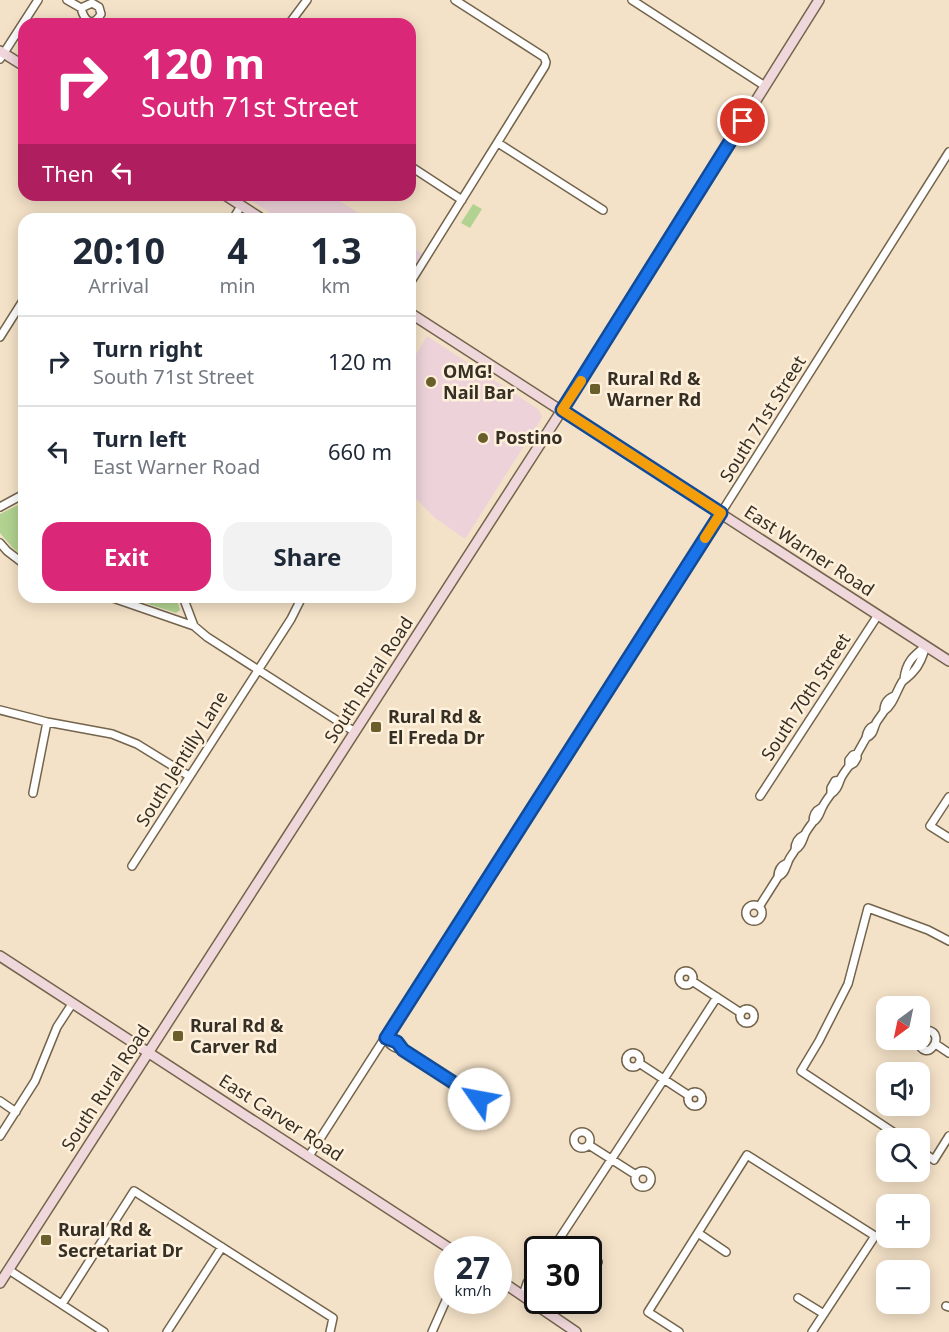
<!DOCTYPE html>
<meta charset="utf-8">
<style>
:root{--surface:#fff;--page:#f2f2f3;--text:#1f2937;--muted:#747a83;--line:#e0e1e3;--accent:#db2777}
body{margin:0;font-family:"Noto Sans",sans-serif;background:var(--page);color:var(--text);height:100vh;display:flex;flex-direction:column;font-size:22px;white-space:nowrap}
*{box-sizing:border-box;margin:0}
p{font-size:20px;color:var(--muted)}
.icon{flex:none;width:33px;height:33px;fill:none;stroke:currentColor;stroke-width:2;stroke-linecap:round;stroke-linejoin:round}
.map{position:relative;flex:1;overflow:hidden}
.panel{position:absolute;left:18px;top:213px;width:398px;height:390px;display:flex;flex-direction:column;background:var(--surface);border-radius:18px;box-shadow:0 3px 15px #0003}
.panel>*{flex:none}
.hud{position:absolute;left:18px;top:18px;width:398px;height:183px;border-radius:18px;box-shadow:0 3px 15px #0003;background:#db2777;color:#fff;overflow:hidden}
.needle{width:39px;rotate:213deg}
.buttons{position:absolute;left:876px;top:996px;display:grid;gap:12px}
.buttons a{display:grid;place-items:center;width:54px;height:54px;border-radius:12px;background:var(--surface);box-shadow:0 3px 15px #0003;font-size:30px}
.speed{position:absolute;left:434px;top:1236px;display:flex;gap:12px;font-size:30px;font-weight:700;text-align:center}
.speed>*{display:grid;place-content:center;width:78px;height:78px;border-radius:50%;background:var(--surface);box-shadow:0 3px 15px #0003;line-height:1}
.speed small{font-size:15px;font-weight:400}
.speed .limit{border:3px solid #111;border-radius:9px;background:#fff;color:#111}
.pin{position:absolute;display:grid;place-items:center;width:51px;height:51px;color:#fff;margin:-26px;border:3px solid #fff;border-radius:50%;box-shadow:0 2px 6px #0007}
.me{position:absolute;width:66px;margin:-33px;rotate:303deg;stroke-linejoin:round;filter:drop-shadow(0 0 4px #0008)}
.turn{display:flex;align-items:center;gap:21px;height:126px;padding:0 24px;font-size:27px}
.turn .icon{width:78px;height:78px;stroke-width:2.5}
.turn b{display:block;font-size:42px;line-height:51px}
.then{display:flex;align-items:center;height:57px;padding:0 24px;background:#0003;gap:12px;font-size:22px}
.eta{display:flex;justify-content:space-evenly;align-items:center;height:102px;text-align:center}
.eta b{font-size:36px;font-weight:700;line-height:42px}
.button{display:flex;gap:12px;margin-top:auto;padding:12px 24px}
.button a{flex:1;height:69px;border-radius:18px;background:var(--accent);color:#fff;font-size:24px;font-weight:700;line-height:69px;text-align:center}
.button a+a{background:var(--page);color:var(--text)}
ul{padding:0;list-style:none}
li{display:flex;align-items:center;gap:18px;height:90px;padding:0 24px;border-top:2px solid var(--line)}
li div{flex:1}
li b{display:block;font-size:22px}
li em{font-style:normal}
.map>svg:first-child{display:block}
.commercial{fill:#edd3d9}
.park{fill:url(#park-tufts)}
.pitch{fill:#b1d290}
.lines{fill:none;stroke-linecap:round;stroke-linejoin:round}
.street-casing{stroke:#73644c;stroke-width:10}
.secondary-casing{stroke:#73644c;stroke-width:12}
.street{stroke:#fff;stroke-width:7}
.secondary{stroke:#f0d7db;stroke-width:9}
.route-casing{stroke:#114b97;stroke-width:15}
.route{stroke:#1a73e8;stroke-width:10}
.slow{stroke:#f59e0b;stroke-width:10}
.poi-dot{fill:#6a5e2b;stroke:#fef0da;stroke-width:2}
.labels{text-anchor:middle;stroke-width:5;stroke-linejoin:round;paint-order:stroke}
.poi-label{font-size:18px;font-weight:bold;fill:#352f25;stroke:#fef0da;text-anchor:start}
.street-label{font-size:18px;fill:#352f25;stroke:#fef0da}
</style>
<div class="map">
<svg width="949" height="1332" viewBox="0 0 949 1332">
<defs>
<pattern id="park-tufts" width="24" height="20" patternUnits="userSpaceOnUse" patternTransform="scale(1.5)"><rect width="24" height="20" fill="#b1d290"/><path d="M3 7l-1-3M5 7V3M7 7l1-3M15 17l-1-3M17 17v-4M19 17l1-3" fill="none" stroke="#91ab75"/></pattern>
</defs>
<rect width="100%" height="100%" fill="#f4e2c8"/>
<path class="commercial" d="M249,195H330L368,219H280L247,198Z
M410,246L431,259L410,292Z
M427,336L538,409L542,416L540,421L465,539L435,518L410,493V364Z"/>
<path class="park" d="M127,597H176L180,610L176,613Z"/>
<path class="pitch" d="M473,204L482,209L470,228L461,223Z
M24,502V558L12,547L0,533V514Z"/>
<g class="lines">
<g class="street-casing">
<path id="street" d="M67,0L81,8C84,20 92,29 101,14L99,7L92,3L81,8
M632,0L765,86
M289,24L307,0
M0,59L38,0
M498,143L603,210
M410,166L462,200
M233,219L241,206
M410,283L545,66L546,62L544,57L455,0
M0,337L24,299
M0,507L24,494
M0,543L7,551L24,564
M110,597L194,626L207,637L355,732
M183,597L194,626
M904,679C906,662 913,656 926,646
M894,696C887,699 884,703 884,711C893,705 896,692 902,682C906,678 910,676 913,672C920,665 923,655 926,646
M0,710L47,722L112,734L137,744L189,776
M875,725C869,728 867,731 866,738C874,734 873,730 876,723C878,719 882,715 884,711
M857,754L853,755L849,760V766L854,763L857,758V754L866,738
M840,780L835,781L831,788V794C838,789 838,785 841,778C843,774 846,770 849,766
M33,793L47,722
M760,796L878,615
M949,797L930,826L949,838
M821,808C815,811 813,815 813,822C820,817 819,813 823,806C825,802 828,798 831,794
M804,835C798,838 795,842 795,850C802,845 802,841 805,834C807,830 810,826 813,822
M787,863C780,866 778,870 778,877C785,873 785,869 788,862C789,858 793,854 795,850
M132,866L291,619L302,597
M746 913a8 8 0 1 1 16 0a8 8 0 1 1-16 0Z
M759,907L778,877
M679 978a7 7 0 1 1 14 0a7 7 0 1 1-14 0Z
M692,981L741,1013
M740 1016a7 7 0 1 1 14 0a7 7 0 1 1-14 0Z
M385,1038L397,1042L403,1050L479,1099
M385,1038C390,1046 394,1048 403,1050
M918,1040C924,1067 949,1034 927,1030L920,1035
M937,1045L949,1053
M626 1060a7 7 0 1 1 14 0a7 7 0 1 1-14 0Z
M639,1063L688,1095
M688 1099a7 7 0 1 1 14 0a7 7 0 1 1-14 0Z
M0,1101L16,1112
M574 1140a8 8 0 1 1 16 0a8 8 0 1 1-16 0Z
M0,1136L35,1081L57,1027L72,1004
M902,1138L801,1071L819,1041L848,984L868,908L928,930L949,941
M589,1145L636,1175
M920,1150L934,1160L949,1136
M309,1156L721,513L949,152
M635 1179a8 8 0 1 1 16 0a8 8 0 1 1-16 0Z
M698,1233L726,1252
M558,1241L571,1250
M552,1250L664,1079L717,997
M588,1254L594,1255L598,1262L594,1268L588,1269
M9,1270L104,1332
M525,1294L533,1286L537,1280
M523,1295L527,1283L537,1267
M798,1298L824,1314
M62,1304L134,1191L333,1318L330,1332
M946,1306L949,1307
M167,1332L222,1247
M432,1332L447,1298
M679,1332L648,1312L747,1155L875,1236L812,1332"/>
</g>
<g class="secondary-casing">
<path id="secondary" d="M0,51L24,66
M225,195L262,219
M410,313L949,661
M0,956L452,1250
M498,1279L576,1332
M0,1283L562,410L819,0"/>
</g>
<use href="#street" class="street"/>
<use href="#secondary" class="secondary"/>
</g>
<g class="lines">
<g class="route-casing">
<path id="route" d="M479,1099L403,1050L397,1042L386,1038L721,513L562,410L743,121"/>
</g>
<use href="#route" class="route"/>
<path class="slow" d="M581,381L562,410L721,513L705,538"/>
</g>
<g class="poi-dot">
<circle cx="431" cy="382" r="6"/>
<rect x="589" y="383" width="12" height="12" rx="3"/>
<circle cx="483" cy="438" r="6"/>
<rect x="370" y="721" width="12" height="12" rx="3"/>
<rect x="172" y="1030" width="12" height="12" rx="3"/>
<rect x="40" y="1234" width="12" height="12" rx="3"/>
</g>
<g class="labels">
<g class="poi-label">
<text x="443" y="378">OMG!<tspan x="443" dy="21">Nail Bar</tspan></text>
<text x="607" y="385">Rural Rd &amp;<tspan x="607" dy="21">Warner Rd</tspan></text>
<text x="495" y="444">Postino</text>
<text x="388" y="723">Rural Rd &amp;<tspan x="388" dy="21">El Freda Dr</tspan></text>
<text x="190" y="1032">Rural Rd &amp;<tspan x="190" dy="21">Carver Rd</tspan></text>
<text x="58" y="1236">Rural Rd &amp;<tspan x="58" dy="21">Secretariat Dr</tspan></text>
</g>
<g class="street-label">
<text transform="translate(763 419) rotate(-58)" y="6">South 71st Street</text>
<text transform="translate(809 551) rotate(33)" y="6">East Warner Road</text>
<text transform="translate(369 680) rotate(-57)" y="6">South Rural Road</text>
<text transform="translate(806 697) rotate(-57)" y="6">South 70th Street</text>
<text transform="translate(182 759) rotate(-58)" y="6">South Jentilly Lane</text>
<text transform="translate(106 1088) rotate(-57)" y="6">South Rural Road</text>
<text transform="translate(281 1118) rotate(33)" y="6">East Carver Road</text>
</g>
</g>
</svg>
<div class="buttons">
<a><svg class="needle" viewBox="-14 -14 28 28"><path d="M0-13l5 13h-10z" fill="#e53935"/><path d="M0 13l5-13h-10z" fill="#747a83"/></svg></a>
<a><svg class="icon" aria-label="sound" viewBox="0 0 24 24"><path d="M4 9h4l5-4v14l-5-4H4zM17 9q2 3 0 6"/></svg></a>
<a><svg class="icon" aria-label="search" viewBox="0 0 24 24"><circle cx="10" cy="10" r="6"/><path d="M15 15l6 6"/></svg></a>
<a>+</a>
<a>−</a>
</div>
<div class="speed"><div>27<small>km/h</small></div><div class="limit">30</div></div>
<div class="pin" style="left:743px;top:121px;background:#d93025"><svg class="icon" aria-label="arrive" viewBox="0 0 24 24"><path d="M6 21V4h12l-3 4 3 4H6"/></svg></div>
<svg class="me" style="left:479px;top:1099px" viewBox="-20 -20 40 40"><circle r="19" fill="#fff"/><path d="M0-13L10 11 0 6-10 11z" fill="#1a73e8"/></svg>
<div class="hud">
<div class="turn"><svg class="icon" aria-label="right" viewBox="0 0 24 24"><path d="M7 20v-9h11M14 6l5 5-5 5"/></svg><div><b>120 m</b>South 71st Street</div></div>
<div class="then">Then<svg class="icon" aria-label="left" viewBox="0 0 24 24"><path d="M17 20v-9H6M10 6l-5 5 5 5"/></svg></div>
</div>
<section class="panel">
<div class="eta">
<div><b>20:10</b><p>Arrival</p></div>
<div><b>4</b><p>min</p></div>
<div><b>1.3</b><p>km</p></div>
</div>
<ul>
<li><svg class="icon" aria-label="right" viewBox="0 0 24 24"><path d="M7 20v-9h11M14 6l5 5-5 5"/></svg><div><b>Turn right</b><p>South 71st Street</p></div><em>120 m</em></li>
<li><svg class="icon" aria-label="left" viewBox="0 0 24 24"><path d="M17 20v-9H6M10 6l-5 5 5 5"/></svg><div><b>Turn left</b><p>East Warner Road</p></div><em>660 m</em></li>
</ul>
<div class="button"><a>Exit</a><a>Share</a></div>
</section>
</div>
